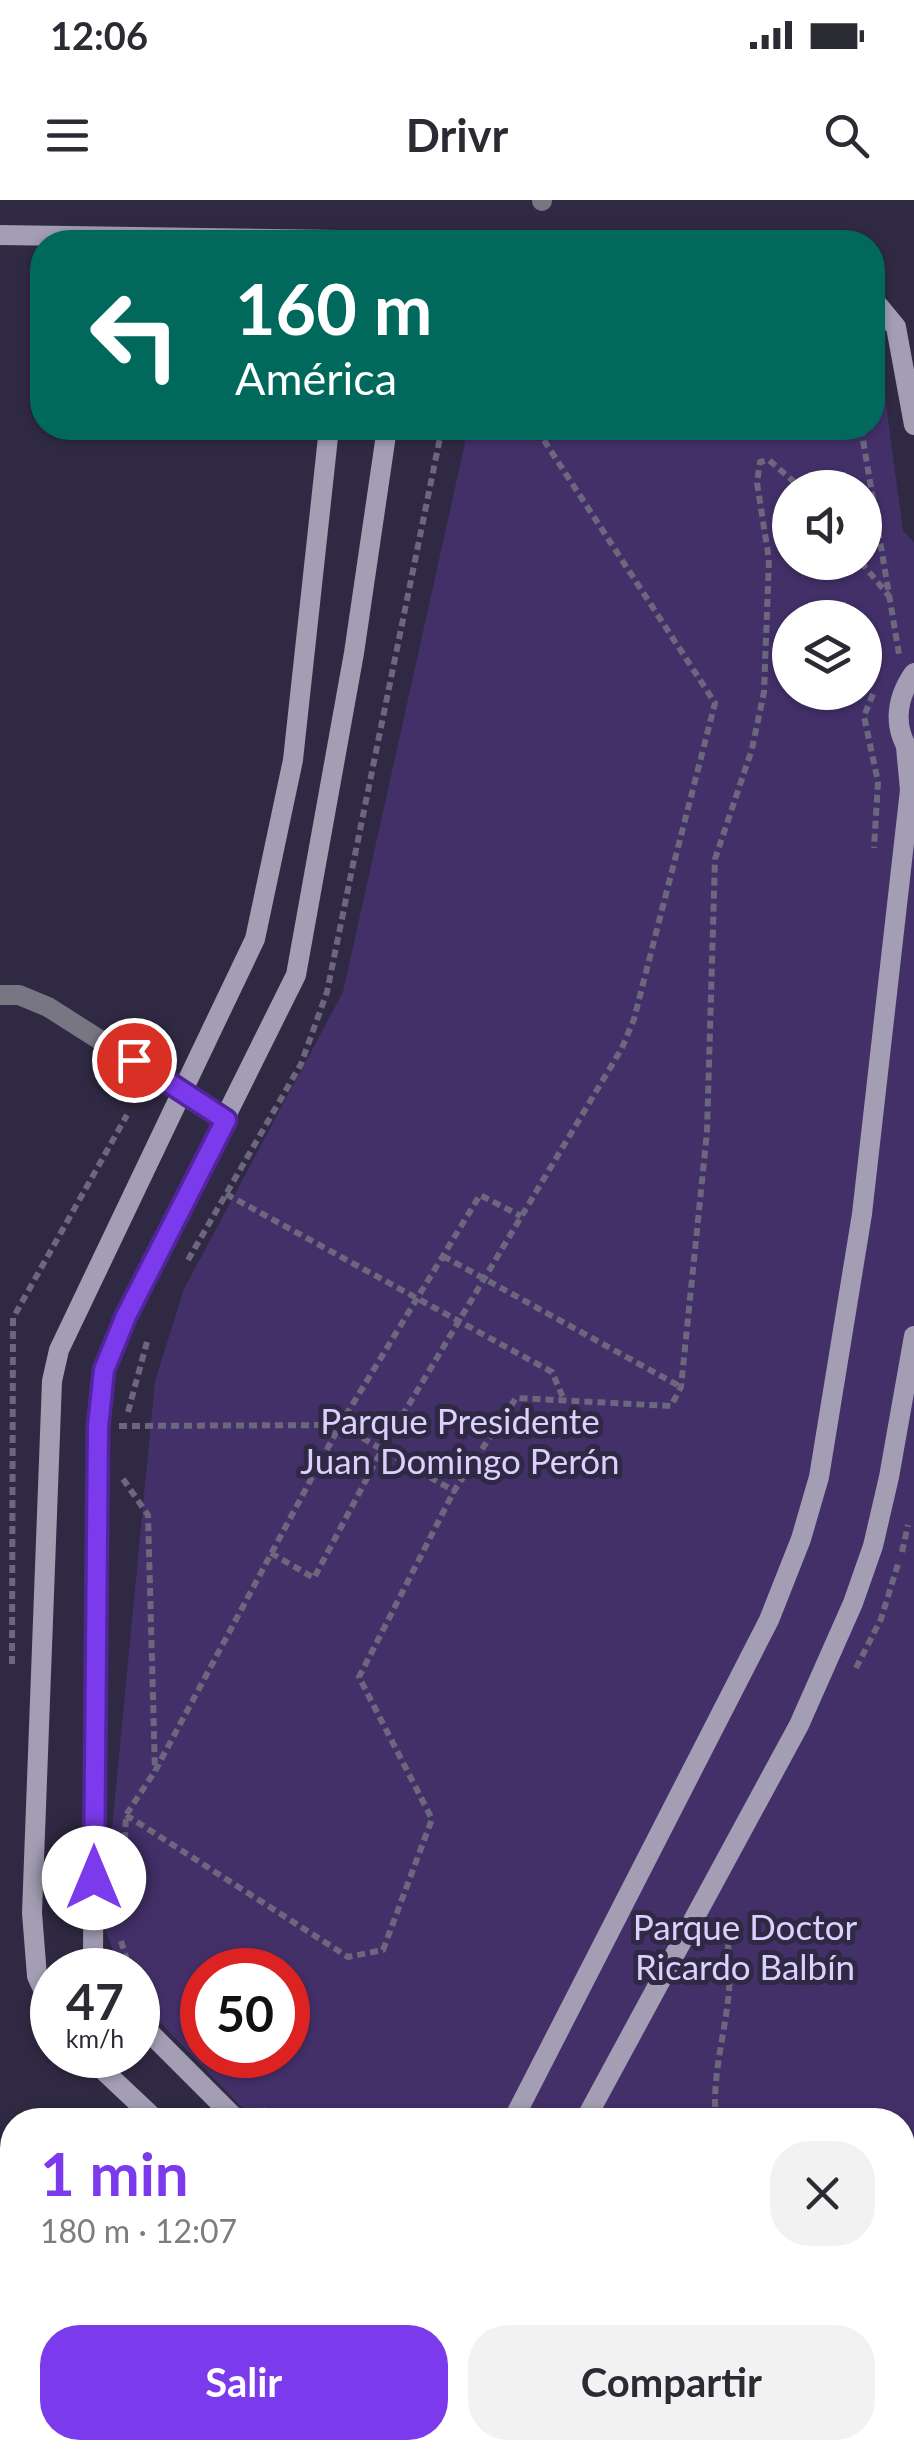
<!DOCTYPE html>
<html lang="es">
<meta charset="utf-8">
<style>
:root{--surface:#fff;--page:#f2f2f3;--text:#2b2b33;--muted:#7c7c81;--accent:#7c3aed}
body{margin:0;font-family:Lato,sans-serif;background:var(--page);color:var(--text);height:100vh;display:flex;flex-direction:column;font-size:38px;white-space:nowrap}
*{box-sizing:border-box;margin:0}
p{font-size:32px;color:var(--muted)}
.icon{flex:none;width:55px;height:55px;fill:none;stroke:currentColor;stroke-width:2;stroke-linecap:round;stroke-linejoin:round}
.map{position:relative;flex:1;overflow:hidden}
.side{position:absolute;left:0px;top:1908px;width:915px;height:352px;display:flex;flex-direction:column;background:var(--surface);border-radius:40px 40px 0 0;box-shadow:0 2px 8px #0004}
.side>*{flex:none}
.banner{position:absolute;left:30px;top:30px;width:855px;height:210px;border-radius:40px;box-shadow:0 2px 8px #0004;background:#00695c;color:#fff;overflow:hidden}
.buttons{position:absolute;left:772px;top:270px;display:grid;gap:20px}
.buttons a{display:grid;place-items:center;width:110px;height:110px;border-radius:50%;background:var(--surface);box-shadow:0 2px 8px #0004;font-size:50px}
.speed{position:absolute;left:30px;top:1748px;display:flex;gap:20px;font-size:50px;font-weight:700;text-align:center}
.speed>*{display:grid;place-content:center;width:130px;height:130px;border-radius:50%;background:var(--surface);box-shadow:0 2px 8px #0004;line-height:1}
.speed small{font-size:25px;font-weight:400}
.speed .limit{border:15px solid #d22;background:#fff;color:#111}
.pin{position:absolute;display:grid;place-items:center;width:85px;height:85px;color:#fff;margin:-42px;border:5px solid #fff;border-radius:50%;box-shadow:0 2px 10px #0007}
.me{position:absolute;width:110px;margin:-55px;rotate:0deg;stroke-linejoin:round;filter:drop-shadow(0 0 8px #0008)}
.turn{display:flex;align-items:center;gap:35px;height:210px;padding:0 40px;font-size:45px}
.turn .icon{width:130px;height:130px;stroke-width:2.5}
.turn b{display:block;font-size:70px;line-height:85px}
.round{display:grid;place-items:center;flex:none;width:105px;height:105px;border-radius:40px;background:var(--page)}
.head{display:flex;align-items:center;justify-content:space-between;height:170px;padding:0 40px}
h1{font-size:60px;font-weight:700;line-height:75px;color:var(--accent)}
.cta{display:flex;gap:20px;margin-top:auto;padding:20px 40px}
.cta a{flex:1;height:115px;border-radius:40px;background:var(--accent);color:#fff;font-size:40px;font-weight:700;line-height:115px;text-align:center}
.cta a+a{background:var(--page);color:var(--text)}
.status{display:flex;justify-content:space-between;align-items:center;height:70px;padding:0 50px;background:var(--surface);direction:ltr}
.status svg{height:28px;fill:currentColor}
header{display:flex;justify-content:space-between;align-items:center;height:130px;padding:0 40px;background:var(--surface);font-size:45px;font-weight:700}
.map>svg:first-child{display:block}
.green{fill:#433069;fill-rule:evenodd}
.water{fill:#856ac0}
.building{fill:#5c5472;stroke:#9991b1;stroke-width:2.5}
.lines{fill:none;stroke-linecap:round;stroke-linejoin:round}
.path{stroke:#6d677e;stroke-width:6;stroke-dasharray:8 5;stroke-linecap:butt}
.street{stroke:#797684;stroke-width:20}
.secondary{stroke:#a39eb4;stroke-width:20}
.route-casing{stroke:#51269a;stroke-width:25}
.route{stroke:#7c3aed;stroke-width:18}
.labels{text-anchor:middle;stroke-width:10;stroke-linejoin:round;paint-order:stroke}
.park-label{font-size:35px;fill:#dbd0fe;stroke:#302943}
</style>
<div class="status"><b>12:06</b><svg viewBox="0 0 49 12"><path d="M0 12V9h3v3zM5 12V6h3v6zM10 12V3h3v9zM15 12V0h3v12zM26 1h20v11H26zM47 4h2v5h-2z"/></svg></div>
<header><svg class="icon" aria-label="menu" viewBox="0 0 24 24"><path d="M4 6h16M4 12h16M4 18h16"/></svg>Drivr<svg class="icon" aria-label="search" viewBox="0 0 24 24"><circle cx="10" cy="10" r="6"/><path d="M15 15l6 6"/></svg></header>
<div class="map">
<svg width="914" height="2258" viewBox="0 0 914 2258">
<rect width="100%" height="100%" fill="#302943"/>
<path class="green" d="M873,145L879,151L903,331L914,342V2258H456L451,2248H902V1920H254L138,1799V1770H120L103,1723L155,1181L184,1089L343,792L465,243L462,228H872ZM790,288H865V362H790ZM790,418H865V492H790ZM202,1770H288V1855H202Z"/>
<path class="water" d="M634,2248H671V2258H634Z"/>
<path class="building" d="M0,1986L12,1987V2037L0,2036Z"/>
<g class="lines">
<path class="path" d="M861,228L899,454
M861,362L889,396
M873,494L864,516L878,582L874,648
M226,994L552,1172L564,1200
M443,1056L681,1187
M188,1060L301,864L327,792L442,228
M128,1212L147,1142
M119,1226L340,1225L454,1291L516,1198L671,1206L681,1187L707,932L715,659L752,549L764,492L769,359L757,283L760,262L769,260L801,288
M123,1279L148,1315L155,1571
M902,1352L908,1325
M271,1353L314,1378L383,1248L622,848L634,819L715,503L536,228
M12,1464L13,1118L127,915
M856,1468L881,1419L898,1364
M126,1615L348,1757L383,1750L432,1619L359,1477L454,1291
M123,1679L126,1615L155,1571L340,1225L480,995L521,1016
M121,1741L130,1770
M138,1782L149,1797
M262,1909L273,1920
M716,1920C709,1854 744,1793 723,1724
M467,2258L474,2248
M708,2258L709,2248"/>
<path class="street" d="M542,1V0
M0,795H19L48,807L226,920
M0,2213H12"/>
<path class="secondary" d="M0,35L473,42
M872,98L896,127L914,225
M914,473C895,500 892,531 914,557
M98,1770L93,1754L97,1227L104,1170L126,1117L296,775L354,453L387,228
M52,1809L37,1776L32,1713L52,1181L59,1150L255,739L293,560L329,228
M138,1821L237,1920
M87,1855L156,1920
M513,1920L769,1420L801,1339L819,1277L862,1014L910,590L906,547
M585,1920L799,1525L853,1403L873,1346L889,1277L914,1136
M361,2248L396,2258
M396,2258L429,2248"/>
</g>
<g class="lines">
<g class="route-casing">
<path id="route" d="M94,1678L98,1227L104,1170L126,1116L226,920L134,860"/>
</g>
<use href="#route" class="route"/>
</g>
<g class="labels">
<g class="park-label">
<text x="460" y="1234">Parque Presidente<tspan x="460" dy="40">Juan Domingo Perón</tspan></text>
<text x="745" y="1740">Parque Doctor<tspan x="745" dy="40">Ricardo Balbín</tspan></text>
</g>
</g>
</svg>
<div class="buttons">
<a><svg class="icon" aria-label="sound" viewBox="0 0 24 24"><path d="M4 9h4l5-4v14l-5-4H4zM17 9q2 3 0 6"/></svg></a>
<a><svg class="icon" aria-label="layers" viewBox="0 0 24 24"><path d="M12 4l9 5-9 5-9-5zM3 14l9 5 9-5"/></svg></a>
</div>
<div class="speed"><div>47<small>km/h</small></div><div class="limit">50</div></div>
<div class="pin" style="left:134px;top:860px;background:#d93025"><svg class="icon" aria-label="arrive" viewBox="0 0 24 24"><path d="M6 21V4h12l-3 4 3 4H6"/></svg></div>
<svg class="me" style="left:94px;top:1678px" viewBox="-20 -20 40 40"><circle r="19" fill="#fff"/><path d="M0-13L10 11 0 6-10 11z" fill="#7c3aed"/></svg>
<div class="banner">
<div class="turn"><svg class="icon" aria-label="left" viewBox="0 0 24 24"><path d="M17 20v-9H6M10 6l-5 5 5 5"/></svg><div><b>160 m</b>América</div></div>
</div>
<section class="side">
<div class="head"><div><h1>1 min</h1><p>180 m · 12:07</p></div><a class="round"><svg class="icon" aria-label="close" viewBox="0 0 24 24"><path d="M6 6l12 12M18 6L6 18"/></svg></a></div>
<div class="cta"><a>Salir</a><a>Compartir</a></div>
</section>
</div>
